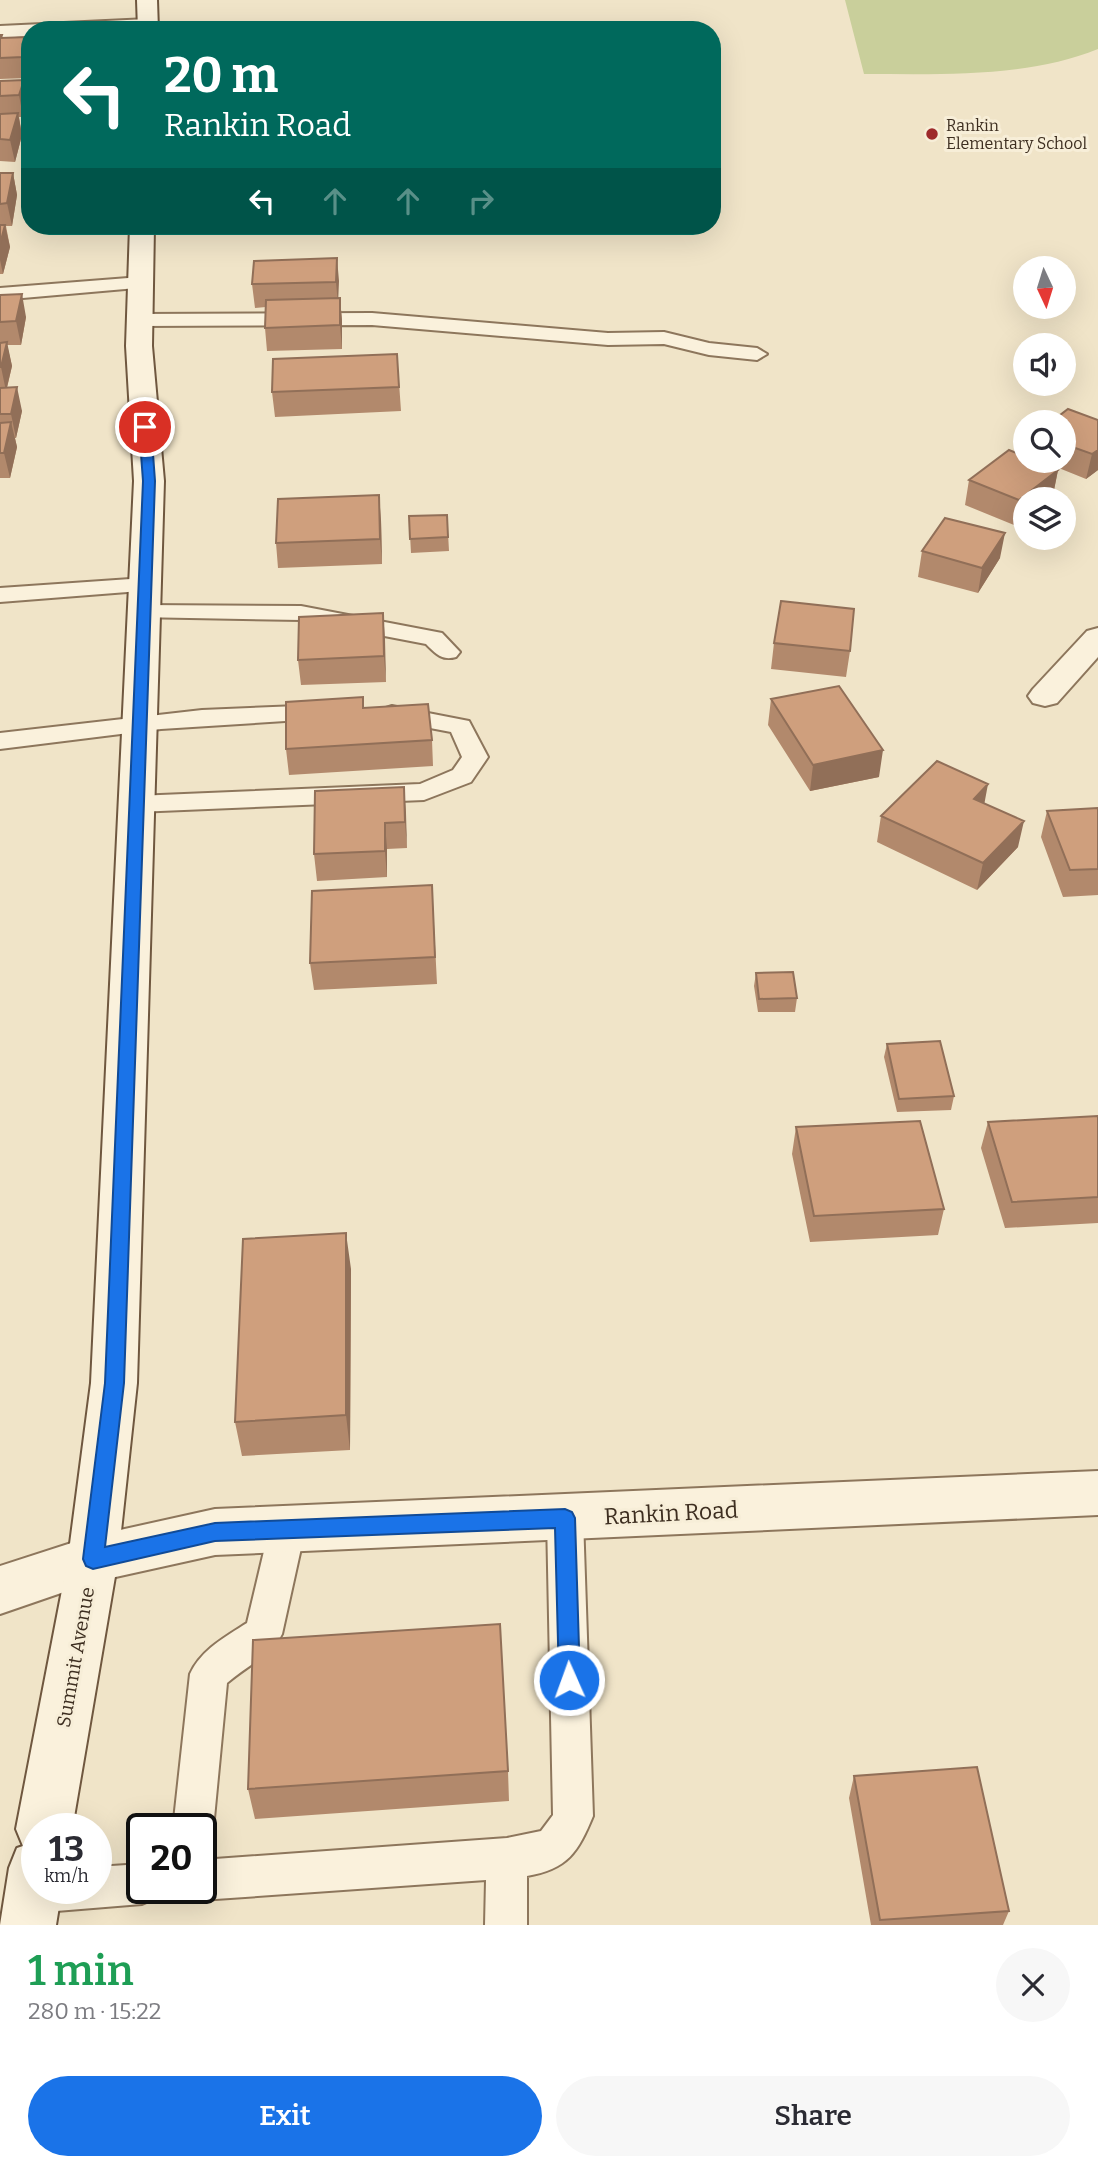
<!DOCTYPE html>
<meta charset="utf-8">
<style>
:root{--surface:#fff;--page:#f7f7f7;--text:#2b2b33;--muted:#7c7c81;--accent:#1a73e8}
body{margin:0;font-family:Bitter,serif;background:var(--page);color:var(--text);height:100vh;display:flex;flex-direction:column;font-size:26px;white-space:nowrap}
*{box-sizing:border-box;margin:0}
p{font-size:23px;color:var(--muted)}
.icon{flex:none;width:38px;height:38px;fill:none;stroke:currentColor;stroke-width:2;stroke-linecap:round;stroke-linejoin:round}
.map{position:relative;height:1925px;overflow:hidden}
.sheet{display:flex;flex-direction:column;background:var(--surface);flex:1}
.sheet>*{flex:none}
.guide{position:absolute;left:21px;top:21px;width:700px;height:214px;border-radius:28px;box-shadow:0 7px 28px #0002;background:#00695c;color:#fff;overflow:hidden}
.needle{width:46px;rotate:176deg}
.fabs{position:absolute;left:1013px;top:256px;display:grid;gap:14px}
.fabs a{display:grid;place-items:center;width:63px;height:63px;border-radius:50%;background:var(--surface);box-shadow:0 7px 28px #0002;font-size:35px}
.speed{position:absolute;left:21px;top:1813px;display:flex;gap:14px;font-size:35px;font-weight:700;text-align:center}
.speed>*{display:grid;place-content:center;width:91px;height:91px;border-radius:50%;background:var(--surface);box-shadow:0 7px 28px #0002;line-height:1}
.speed small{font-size:18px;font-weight:400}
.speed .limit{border:4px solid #111;border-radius:10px;background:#fff;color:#111}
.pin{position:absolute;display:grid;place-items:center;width:60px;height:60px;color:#fff;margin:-30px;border:4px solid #fff;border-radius:50%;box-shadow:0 2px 7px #0007}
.me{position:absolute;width:77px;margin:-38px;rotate:358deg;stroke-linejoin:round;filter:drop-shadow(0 0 5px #0008)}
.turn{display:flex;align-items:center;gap:24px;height:147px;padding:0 28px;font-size:32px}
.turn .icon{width:91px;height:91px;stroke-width:2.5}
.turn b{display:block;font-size:49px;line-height:60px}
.lanes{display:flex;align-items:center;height:66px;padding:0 28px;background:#0003;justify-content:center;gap:35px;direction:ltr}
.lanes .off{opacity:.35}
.round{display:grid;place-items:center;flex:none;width:74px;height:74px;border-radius:37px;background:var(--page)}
.head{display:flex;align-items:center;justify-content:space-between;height:119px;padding:0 28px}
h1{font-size:42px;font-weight:600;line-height:52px;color:#1e9e55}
.action{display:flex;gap:14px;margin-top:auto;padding:14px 28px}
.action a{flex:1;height:80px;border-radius:42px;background:var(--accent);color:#fff;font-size:28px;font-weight:600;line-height:80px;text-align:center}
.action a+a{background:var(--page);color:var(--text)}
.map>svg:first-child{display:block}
.green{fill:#c9cf9b}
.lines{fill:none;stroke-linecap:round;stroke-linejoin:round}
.service-casing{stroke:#8d765c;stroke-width:4}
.minor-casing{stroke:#8d765c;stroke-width:4}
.tertiary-casing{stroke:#8d765c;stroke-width:4}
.secondary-casing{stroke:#6f573f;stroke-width:4}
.service{fill:#faf1dc;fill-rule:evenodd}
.minor{fill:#faf1dc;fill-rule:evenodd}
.tertiary{fill:#faf1dc;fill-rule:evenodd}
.secondary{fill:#faf1dc;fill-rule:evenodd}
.wall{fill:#b2896c}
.shaded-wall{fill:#916f58}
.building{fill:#cf9f7d;stroke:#916f58;stroke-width:2}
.route{fill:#1a73e8;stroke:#114b97;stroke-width:2}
.poi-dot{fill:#9e2a2b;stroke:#f7eed8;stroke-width:2.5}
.labels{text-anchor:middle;stroke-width:6;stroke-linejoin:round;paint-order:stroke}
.far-poi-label{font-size:16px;fill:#3d2e20;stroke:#f7eed8;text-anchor:start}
.street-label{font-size:19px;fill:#3d2e20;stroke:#f7eed8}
.near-street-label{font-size:23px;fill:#3d2e20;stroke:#f7eed8}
</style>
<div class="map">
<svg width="1098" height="1925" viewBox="0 0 1098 1925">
<rect width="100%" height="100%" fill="#f0e4c8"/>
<path class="green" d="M845,0H1098V49C1027,78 940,74 864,74Z"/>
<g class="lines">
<g class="service-casing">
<path id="service" d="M141,277L148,279L150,283L148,287L0,300V288Z
M372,313L608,333L664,332L709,343L757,348L767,354L757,360L709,355L664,344L608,345L372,325L139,326L130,320L139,314Z
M145,578L153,580L156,585L153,590L0,602V588Z
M144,605L301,606L442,633L460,652L456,657C442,661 436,654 426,644L301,620L136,617L132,612L136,607Z
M323,705L332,708L335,713L332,718L161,729L0,749V733L202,710Z
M392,706L469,721L488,757L471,782L424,800L136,812L127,810L123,804L127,798L136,796L420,784L453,770L462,757L451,732L383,719L380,714L383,709Z
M565,1502L578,1507L583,1518L593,1816C578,1852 568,1869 527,1876V1925H485L486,1880L201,1900L187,1894L184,1888H201V1860L507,1838L541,1831L553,1815L547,1518L552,1507Z
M287,1514L300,1518L305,1530L282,1634C272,1655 245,1667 227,1683L213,1829L207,1843L201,1846V1829H173L190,1674C201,1650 225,1637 247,1623L269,1530L274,1518Z
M142,1864V1888H161L156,1898L142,1904L32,1913L17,1907L11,1892L17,1877L37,1871V1888H96V1867Z"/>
</g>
<g class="minor-casing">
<path id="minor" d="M148,19L155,21L158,25L155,29L30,30V36L0,38V26Z
M1098,628V657L1057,703L1045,706L1033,703L1028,696L1033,689L1087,631Z"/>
</g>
<g class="tertiary-casing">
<path id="tertiary" d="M1098,1471V1515L215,1555L93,1582L0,1614V1566L93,1536L215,1509Z"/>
</g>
<g class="secondary-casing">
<path id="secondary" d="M137,0H157L158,30H138Z
M130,226H154L152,346L164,481L137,1383L118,1559L72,1829H37V1888H62L56,1925H0L9,1868L17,1848L23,1846L16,1829L68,1559L91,1383L134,481L126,346Z"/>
</g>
<use href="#service" class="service"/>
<use href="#minor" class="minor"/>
<use href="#tertiary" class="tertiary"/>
<use href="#secondary" class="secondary"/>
</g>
<path class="wall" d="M0,35H2V38L28,37L30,48V66L27,78L0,79Z
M0,81L28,102L23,117H19L22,135L15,162L0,161Z
M0,173H13L17,195L12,226H6L10,247L3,274H0Z
M337,258L338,298H340L342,321V349L267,351L265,328L266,307L255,308L252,284Z
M0,295L26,317L21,345H7L12,366L7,388L22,411L16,438H15L17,447L10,478H0Z
M397,354L401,411L275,417L272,392Z
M1098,420V470L1086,479L1039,460H1064V422Z
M1058,470L1053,495L1026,499V516L1014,525L965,505L969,480Z
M447,515L449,551L411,553L409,516Z
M381,520L382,564L278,568L276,543Z
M922,551L1000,558L978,593L918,577Z
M383,613L386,682L301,685L298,660Z
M774,643L850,651L846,677L771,669Z
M771,699L879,777L810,791L768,725Z
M364,708L432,740L433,766L289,775L286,749Z
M404,787L407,848L387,849V877L317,881L314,854Z
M984,803L1018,847L977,890L877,842L881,816Z
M1098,808V895L1063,897L1041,837L1047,811Z
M432,885L437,984L314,990L310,963Z
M756,973L797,998L795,1012H758L754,986Z
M887,1044L954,1096L951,1110L897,1112L884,1057Z
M1098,1116V1223L1005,1228L981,1148L988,1122Z
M796,1127L944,1209L938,1235L810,1242L792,1154Z
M351,1269L350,1450L242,1456L235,1422Z
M508,1771L509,1801L255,1819L248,1789Z
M854,1776L1009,1911L1003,1925H871L849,1798Z"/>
<path class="shaded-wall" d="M28,37L30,48V66L27,78L23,57Z
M24,80L28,102L23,117L19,95Z
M18,113L22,135L15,162L10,140Z
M13,173L17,195L12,226L7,203Z
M5,225L10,247L3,274L0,260V244Z
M337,258L339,281L338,305L336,282Z
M22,294L26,317L21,345L16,321Z
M340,298L342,321V349L340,325Z
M7,342L12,366L6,391L1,367Z
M17,387L22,411L16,438L11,414Z
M11,422L17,447L10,478L4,453Z
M1098,450V470L1086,479L1092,454Z
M1058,470L1053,495L1048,499H1026V516L1014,525L1019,500Z
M379,495L381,520L382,564L380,539Z
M1005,533L1000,558L978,593L982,568Z
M383,613L385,639L386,682L384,656Z
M883,750L879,777L810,791L813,765Z
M988,784L983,811L974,799Z
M404,787L406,813L407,848L405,822Z
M1024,821L1018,847L977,890L983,863Z
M385,823L387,849V877L385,851Z
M346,1233L351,1269L350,1450L346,1415Z"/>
<path class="building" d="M0,35H2L1,38L28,37L23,57L0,58Z
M24,80L19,95L0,96V81Z
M18,113L10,140L0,139V114Z
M0,173H13L7,203L0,204Z
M0,225H5L0,244Z
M337,258L336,282L252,284L254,261Z
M22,294L16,321L0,322V295Z
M340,298V325L265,328L266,300Z
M7,342L1,367H0V343Z
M397,354L399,387L272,392L273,359Z
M17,387L11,414H0V388Z
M1068,409L1098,420V450L1092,454L1064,444V422H1051Z
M11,422L4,453H0V423Z
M1009,450L1026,457V460H1034L1058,470L1019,500L969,480Z
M379,495L380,539L276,543L278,499Z
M447,515L448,537L410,539L409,516Z
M945,518L1005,533L982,568L922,551Z
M781,601L854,609L850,651L774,643Z
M383,613L384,656L298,660L299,617Z
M839,686L883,750L813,765L771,699Z
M363,697V708L428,704L432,740L286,749V702Z
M937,761L988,784L974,799L1024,821L983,863L881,816Z
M404,787L405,822L385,823V851L314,854L315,791Z
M1098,808V869L1070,870L1047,811Z
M432,885L435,957L310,963L312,891Z
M793,972L797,998L759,999L756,973Z
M940,1041L954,1096L899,1099L887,1044Z
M1098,1116V1197L1012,1202L988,1122Z
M920,1121L944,1209L814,1216L796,1127Z
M346,1233V1415L235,1422L243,1239Z
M500,1624L508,1771L248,1789L253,1640Z
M977,1767L1009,1911L880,1920L854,1776Z"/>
<path class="route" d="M145,424L151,427L155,481L124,1383L105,1547L215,1523L565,1509L572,1512L575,1518L580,1680L577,1688L569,1691L562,1688L559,1680L555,1528L215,1541L93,1569L86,1566L83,1559L105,1383L143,481L139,427Z"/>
<circle class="poi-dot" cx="932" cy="134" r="7"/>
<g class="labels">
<g class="far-poi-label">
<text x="946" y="131">Rankin<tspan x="946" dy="18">Elementary School</tspan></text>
</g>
<g class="street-label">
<text transform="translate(75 1657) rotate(-80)" y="7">Summit Avenue</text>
</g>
<g class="near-street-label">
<text transform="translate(671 1513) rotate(-3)" y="8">Rankin Road</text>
</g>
</g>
</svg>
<div class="fabs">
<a><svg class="needle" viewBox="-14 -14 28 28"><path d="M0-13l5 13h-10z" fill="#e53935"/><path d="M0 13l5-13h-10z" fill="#7c7c81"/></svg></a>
<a><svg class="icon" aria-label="sound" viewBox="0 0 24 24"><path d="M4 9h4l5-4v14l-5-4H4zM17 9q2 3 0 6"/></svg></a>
<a><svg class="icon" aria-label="search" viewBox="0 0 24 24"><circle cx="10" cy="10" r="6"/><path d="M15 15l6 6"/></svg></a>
<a><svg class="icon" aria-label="layers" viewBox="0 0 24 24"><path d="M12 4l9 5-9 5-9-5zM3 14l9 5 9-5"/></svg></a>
</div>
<div class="speed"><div>13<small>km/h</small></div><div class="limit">20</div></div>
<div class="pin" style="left:145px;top:427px;background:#d93025"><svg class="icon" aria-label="arrive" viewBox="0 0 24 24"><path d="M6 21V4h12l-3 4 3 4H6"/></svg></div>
<svg class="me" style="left:569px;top:1680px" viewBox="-20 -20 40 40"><circle r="17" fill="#1a73e8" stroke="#fff" stroke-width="3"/><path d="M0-11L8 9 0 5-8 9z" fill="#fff"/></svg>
<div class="guide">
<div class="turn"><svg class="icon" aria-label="left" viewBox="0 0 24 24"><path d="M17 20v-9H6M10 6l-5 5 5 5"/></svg><div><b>20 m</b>Rankin Road</div></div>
<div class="lanes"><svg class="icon" aria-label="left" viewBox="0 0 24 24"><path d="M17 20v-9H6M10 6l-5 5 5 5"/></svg><svg class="icon off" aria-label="ahead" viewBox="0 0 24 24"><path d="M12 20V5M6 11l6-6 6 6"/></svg><svg class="icon off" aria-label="ahead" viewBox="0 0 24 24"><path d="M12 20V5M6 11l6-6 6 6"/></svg><svg class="icon off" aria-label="right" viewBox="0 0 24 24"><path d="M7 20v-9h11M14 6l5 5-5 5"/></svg></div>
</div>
</div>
<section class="sheet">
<div class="head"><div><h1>1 min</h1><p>280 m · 15:22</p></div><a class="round"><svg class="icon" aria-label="close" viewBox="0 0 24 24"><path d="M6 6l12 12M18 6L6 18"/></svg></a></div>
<div class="action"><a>Exit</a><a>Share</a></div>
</section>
